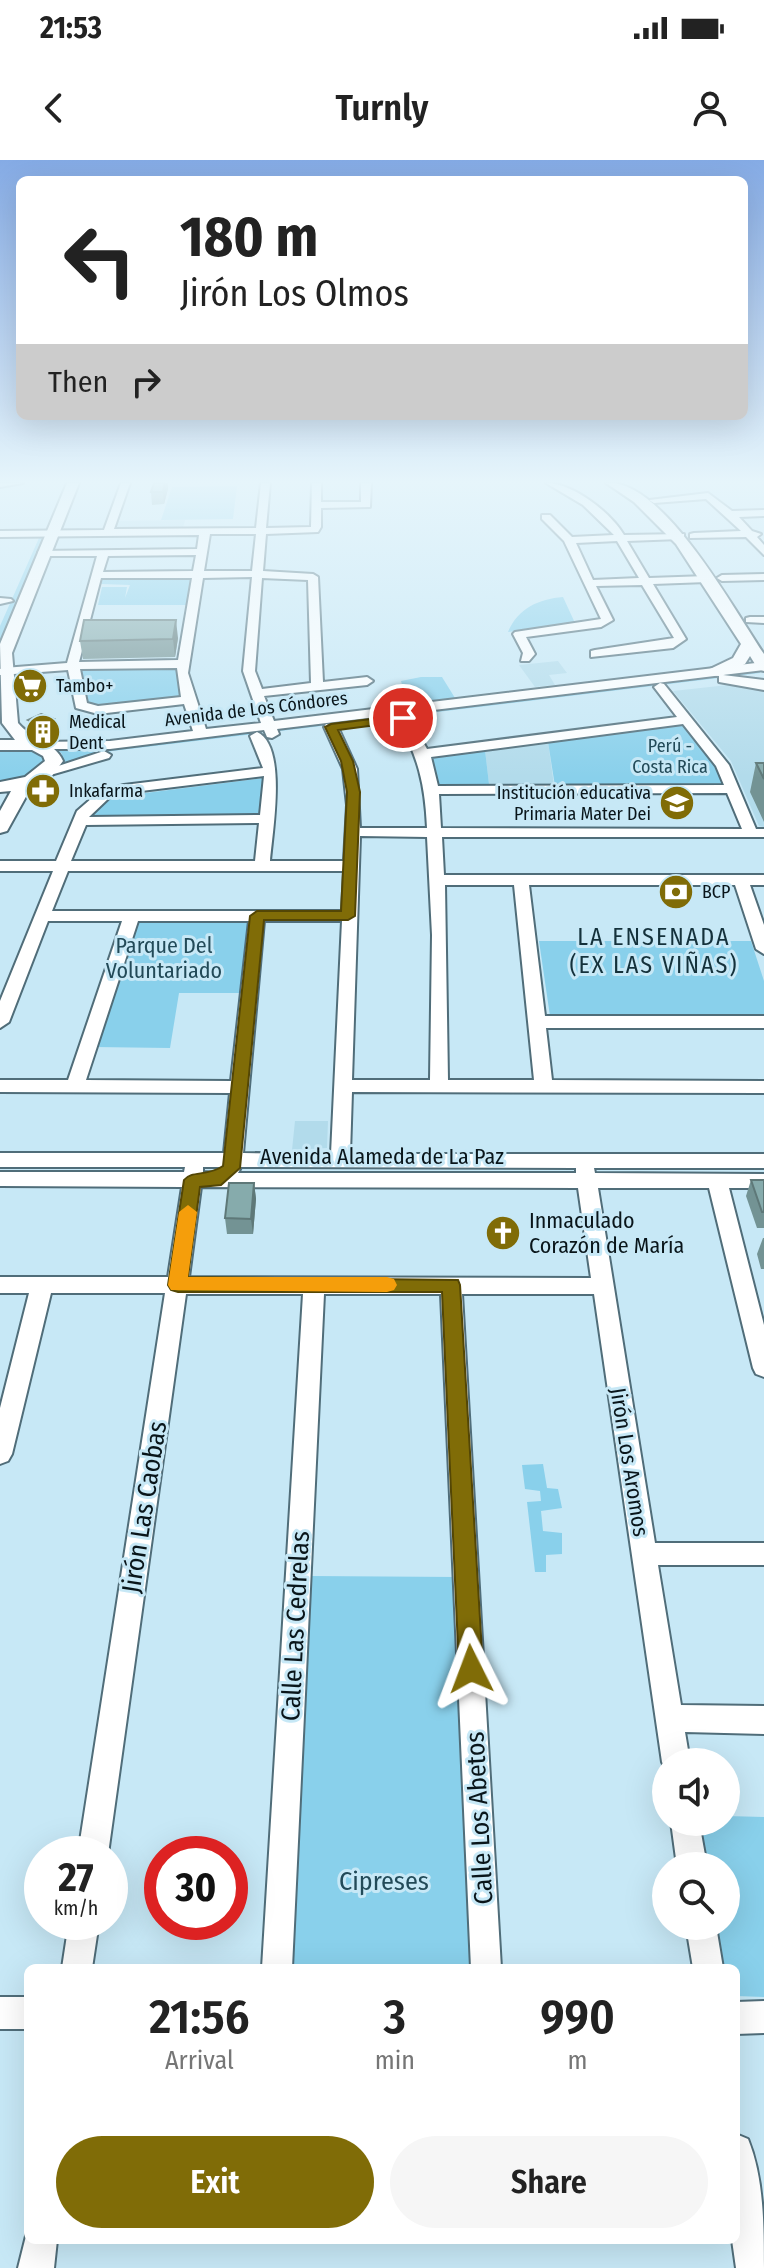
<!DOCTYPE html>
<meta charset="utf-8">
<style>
:root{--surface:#fff;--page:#f6f6f6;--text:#222;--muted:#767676;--accent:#806c07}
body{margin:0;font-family:"Fira Sans Condensed",sans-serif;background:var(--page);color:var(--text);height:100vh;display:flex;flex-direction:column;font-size:30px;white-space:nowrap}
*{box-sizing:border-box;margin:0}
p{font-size:26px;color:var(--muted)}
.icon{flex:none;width:44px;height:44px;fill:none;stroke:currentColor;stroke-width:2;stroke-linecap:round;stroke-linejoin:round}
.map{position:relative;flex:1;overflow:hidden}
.drawer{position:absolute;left:24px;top:1804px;width:716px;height:280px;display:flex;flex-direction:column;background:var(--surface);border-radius:12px;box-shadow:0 8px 32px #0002}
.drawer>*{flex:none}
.hud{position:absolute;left:16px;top:16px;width:732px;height:244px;border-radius:12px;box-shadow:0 8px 32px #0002;background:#fff;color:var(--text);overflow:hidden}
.tools{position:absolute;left:652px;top:1588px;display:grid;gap:16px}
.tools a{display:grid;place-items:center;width:88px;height:88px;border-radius:50%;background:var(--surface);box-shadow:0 8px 32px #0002;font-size:40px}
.speed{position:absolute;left:24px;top:1676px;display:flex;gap:16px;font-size:40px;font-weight:700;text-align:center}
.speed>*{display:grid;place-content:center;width:104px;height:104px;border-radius:50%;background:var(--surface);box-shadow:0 8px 32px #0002;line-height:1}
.speed small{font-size:20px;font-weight:400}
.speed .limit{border:12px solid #d22;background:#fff;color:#111}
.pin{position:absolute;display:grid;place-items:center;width:68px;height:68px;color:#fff;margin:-34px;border:4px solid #fff;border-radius:50%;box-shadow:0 2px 8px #0007}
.me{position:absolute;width:88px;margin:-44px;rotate:357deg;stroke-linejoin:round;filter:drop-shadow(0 0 6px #0008)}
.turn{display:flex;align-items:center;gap:28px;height:168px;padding:0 32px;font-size:36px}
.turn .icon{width:104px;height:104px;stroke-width:2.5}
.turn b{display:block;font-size:56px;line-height:68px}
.then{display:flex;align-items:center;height:76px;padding:0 32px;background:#0003;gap:16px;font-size:30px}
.eta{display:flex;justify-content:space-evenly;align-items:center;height:136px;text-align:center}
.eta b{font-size:48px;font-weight:600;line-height:56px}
.cta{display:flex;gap:16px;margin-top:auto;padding:16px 32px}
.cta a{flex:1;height:92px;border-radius:48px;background:var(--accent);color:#fff;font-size:32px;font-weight:600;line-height:92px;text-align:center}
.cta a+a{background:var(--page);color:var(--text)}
.status{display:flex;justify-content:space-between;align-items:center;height:56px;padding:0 40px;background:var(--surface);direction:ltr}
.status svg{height:22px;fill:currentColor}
header{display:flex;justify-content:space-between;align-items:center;height:104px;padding:0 32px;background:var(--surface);font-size:36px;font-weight:600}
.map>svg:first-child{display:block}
.built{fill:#b2dbeb}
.green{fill:#89d0eb}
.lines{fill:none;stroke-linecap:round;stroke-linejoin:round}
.minor-casing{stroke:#506d79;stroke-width:4}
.major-casing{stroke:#506d79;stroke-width:4}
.minor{fill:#fff;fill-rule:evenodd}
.major{fill:#fff;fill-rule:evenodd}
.wall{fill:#739394}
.shaded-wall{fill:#5e7878}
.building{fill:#86abac;stroke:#5e7878;stroke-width:2}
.route{fill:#806c07;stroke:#534605;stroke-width:2}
.slow{fill:#f59e0b}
.labels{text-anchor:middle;stroke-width:6;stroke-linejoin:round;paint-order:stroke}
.far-poi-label{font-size:18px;fill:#09151a;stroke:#c7e8f6;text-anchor:start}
.far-street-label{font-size:18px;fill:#09151a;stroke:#c7e8f6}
.far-park-label{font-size:18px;fill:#224a58;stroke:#c7e8f6}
.park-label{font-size:22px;fill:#224a58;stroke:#c7e8f6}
.street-label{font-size:22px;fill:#09151a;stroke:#c7e8f6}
.poi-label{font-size:22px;fill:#09151a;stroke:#c7e8f6;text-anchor:start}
.neighbourhood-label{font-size:24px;letter-spacing:2px;fill:#14313b;stroke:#c7e8f6}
.near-street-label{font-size:26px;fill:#09151a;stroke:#c7e8f6}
.near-park-label{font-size:26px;fill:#224a58;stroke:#c7e8f6}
</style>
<div class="status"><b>21:53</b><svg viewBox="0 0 49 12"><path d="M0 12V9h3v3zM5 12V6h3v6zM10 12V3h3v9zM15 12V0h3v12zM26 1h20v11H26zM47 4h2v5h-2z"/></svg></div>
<header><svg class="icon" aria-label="back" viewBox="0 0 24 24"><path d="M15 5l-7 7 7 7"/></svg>Turnly<svg class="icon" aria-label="person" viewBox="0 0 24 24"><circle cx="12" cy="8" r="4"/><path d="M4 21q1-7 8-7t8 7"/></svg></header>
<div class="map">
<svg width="764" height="2108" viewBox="0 0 764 2108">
<rect width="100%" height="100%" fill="#c7e8f6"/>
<path class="built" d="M185,360L183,368L114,369L116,361Z
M558,501L567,513L549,515L555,525L535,527L519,505Z
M728,525L764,530V667L759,666L731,601L673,531Z
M548,582L554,625L489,624L485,590Z
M295,961H328L327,988L292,990Z"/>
<path class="green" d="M237,326L233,359L161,360L172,327Z
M39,378H45L0,497V466Z
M192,416L187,445H98L102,427H127L125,438L130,425L101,424L103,418Z
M563,437L575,463L508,472C518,448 539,439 563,437Z
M177,506L183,537L104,548L86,546L78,508Z
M760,510V513L280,571L276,567Z
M421,517H442L455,538L387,546L390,540L405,535L401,521Z
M684,564L715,604L727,627L555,626L548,582Z
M260,569L262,573L112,591L61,604L62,594L57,589L98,588Z
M31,589L43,594L46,603L33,614L0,621V590Z
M485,590L489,624H435L430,596Z
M263,618L262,657L90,659L96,650L114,637Z
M138,760H250L243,833H179L170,888L94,887Z
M539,781H751L764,821V856H550Z
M543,1304L547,1328L558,1329L562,1348L541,1351L543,1371L562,1373V1394L546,1395V1412H535L527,1342L541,1341L540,1331L525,1329L522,1305Z
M310,1416L457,1417L472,1808H293Z
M726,1656L764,1657V1837L736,1836V1808H718L712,1766H726V1706H703L696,1662H726Z"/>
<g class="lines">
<g class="minor-casing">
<path id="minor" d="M0,323H23L0,327Z
M121,323H130L114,369L256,368L261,323H270L266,368L311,367L312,323H321V342H361V323H371L370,347L321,348V367L318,372L266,374L263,411L313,414L318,417L323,522L367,517L373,521L367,525L264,536L274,561L764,502V510L277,569L279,574L272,578L267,577L264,570L110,589H33L31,586L38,582L110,581L193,571L184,544L98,554L76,548L68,510L0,515V509L4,508L67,503L97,396H43L38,393L39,391L197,389L199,375L0,377V371L104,370ZM210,374H256L252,411H204ZM196,395L193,411L103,412L108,396ZM252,417L243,511L261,563L206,569L188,513L203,418ZM101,418H192L178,500L79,502ZM262,418L308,420L311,523L262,529L255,511ZM177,508L181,537L98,546L87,543L80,509Z
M546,323C573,323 610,352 624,375L684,374V378L680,379L627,381L649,418L707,416L712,419L707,422L653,424L686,479L673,488L591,497V491L595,490L674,478L642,425L596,426L613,460L601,467L526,477L535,494L529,501H521L523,493L513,474L515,472L601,459L564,381L542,359V355H550L572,377L614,375L583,345ZM617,381L639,418L593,420L576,383Z
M708,333L732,351L764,350V356L739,357L752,371L761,374L757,377L764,385V395L746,377L690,378V374L694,373L741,371L706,339L654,343L649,340Z
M764,414V420L722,421L717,418L722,415Z
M0,438L11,439L13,441L0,444Z
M750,457H764V463L746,462V458Z
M660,523L664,524L729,605L756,669H764V677H442L444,715H764V725H750L764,765V794L756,789L735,725H529L545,856H764V868H546L552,920L764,921V933L352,932L350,994H764V1008H594L595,1013L764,1014V1028H729L764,1165V1217L756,1214L753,1208L709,1028H598L655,1383H764V1405H658L681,1545L764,1546V1574L685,1572L690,1602H666V1611L662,1602L594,1134H462L501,1808H471L441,1134H324L292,1808H262L303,1134H186L108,1694H78L165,1133H51L12,1294L8,1301L0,1304V1248L29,1133H0V1117H168L182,1027L0,1026V1012H184L185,1007H0V993H224L230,933L0,932V920H68L122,761H48L9,862L0,868V841L53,711H0V701H56L77,651L100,631L124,625L263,608L250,576L257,572C288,586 272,673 270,701H344L347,645L343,609L324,567L326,564L338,567L357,609L360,668H427C425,623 418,597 397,558L398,555H408L427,589L677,557L654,527ZM683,564L716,606L724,625L438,626L431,597ZM264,616L260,655L89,657L110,637L125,633ZM727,633L742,669L441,668L439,634ZM259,663L255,701H71L86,665ZM360,676L427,677L432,775L430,920H352ZM68,711H344L342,751H52ZM445,725H514L534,920H448ZM138,761H249L231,921L86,920ZM264,761H342L331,994L243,993ZM203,1007H221L219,1013L203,1012ZM241,1007L576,1008V1013H238ZM201,1027L578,1028L591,1118L189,1117Z
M104,591L111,595L109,598L47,616L40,612Z
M671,1662H699L707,1706H677Z
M69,1762H99L92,1808H62Z
M686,1766H716L723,1808H693Z
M0,1837H28V1869H0Z
M764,1841V1873L736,1874V1842Z
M736,1974L748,1979C764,2018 764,2066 764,2108H736L732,2080H736Z
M28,2068V2080H57L54,2108H18Z"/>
</g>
<g class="major-casing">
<path id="major" d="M67,323H79L12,493L18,563C31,579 55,582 63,601L51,617L28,633L7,671L0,673V651L11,631L0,632V622L25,617L45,601L43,596L32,590H0V580H15L2,563L0,484Z
M606,323C663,318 735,452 764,494V511L758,509L750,496L745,504L723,515L764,520V530L719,522V516L710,515V509L733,498L741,484L676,384L634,342Z"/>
</g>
<use href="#minor" class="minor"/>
<use href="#major" class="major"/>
</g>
<path class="wall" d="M168,329L164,344L152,345L151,332Z
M178,478L175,497L83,499L80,481Z
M54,559L56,569L45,576L30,570L28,560Z
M756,603H764V662L750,632Z
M751,1020H764V1068H757L746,1036Z
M254,1023L256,1039L253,1074H227L225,1058Z
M763,1078H764V1109H761L757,1094Z"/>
<path class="shaded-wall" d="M165,323H168V329L164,344L163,332Z
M176,460L178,478L175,497L173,479Z
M54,559L56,569L45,576L43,567Z
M254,1023L256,1039L253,1074L251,1059Z"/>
<path class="building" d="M154,323H165L163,332H151Z
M84,460H176L173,479L80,481Z
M41,554L54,559L43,567L28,560Z
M756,603H764V619Z
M751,1020H764V1052H762Z
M229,1023H254L251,1059L225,1058Z"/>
<linearGradient id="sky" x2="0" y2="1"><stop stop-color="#85abe5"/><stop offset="0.52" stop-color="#e6f5fb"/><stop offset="1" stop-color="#e6f5fb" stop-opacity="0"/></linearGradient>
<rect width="764" height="618" fill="url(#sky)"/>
<path class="route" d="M403,555L408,558L407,561L338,570L353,601L360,632L355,756L348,760H264L240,1008L221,1025L200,1027L188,1117L458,1120L460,1125L483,1509L479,1518L471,1521L462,1518L459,1509L442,1132H178L171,1130L168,1125L184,1020C192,1010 207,1017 223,1006L250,756L257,751H341L347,632L341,601L325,567L331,564Z"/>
<path class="slow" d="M188,1045L197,1052L188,1117H387L394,1119L397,1125L394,1130L387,1132L171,1130L168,1125L179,1052Z"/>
<defs>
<g id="supermarket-disc" transform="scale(1.8)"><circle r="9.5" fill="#806c07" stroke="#c7e8f6"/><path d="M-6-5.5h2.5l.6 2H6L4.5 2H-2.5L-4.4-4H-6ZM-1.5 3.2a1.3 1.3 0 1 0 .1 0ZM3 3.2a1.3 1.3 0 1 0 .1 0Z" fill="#fff"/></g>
<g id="building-disc" transform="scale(1.8)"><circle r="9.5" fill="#806c07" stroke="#c7e8f6"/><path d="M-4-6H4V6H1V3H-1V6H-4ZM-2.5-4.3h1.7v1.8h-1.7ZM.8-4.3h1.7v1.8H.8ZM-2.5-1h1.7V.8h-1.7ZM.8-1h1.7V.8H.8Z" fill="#fff"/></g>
<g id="pharmacy-disc" transform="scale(1.8)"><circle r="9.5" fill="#806c07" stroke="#c7e8f6"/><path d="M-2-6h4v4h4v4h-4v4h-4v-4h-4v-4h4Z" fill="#fff"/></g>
<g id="school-disc" transform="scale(1.8)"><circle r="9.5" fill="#806c07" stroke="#c7e8f6"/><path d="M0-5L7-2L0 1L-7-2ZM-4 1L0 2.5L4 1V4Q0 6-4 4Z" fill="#fff"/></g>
<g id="bank-disc" transform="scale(1.8)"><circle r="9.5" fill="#806c07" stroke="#c7e8f6"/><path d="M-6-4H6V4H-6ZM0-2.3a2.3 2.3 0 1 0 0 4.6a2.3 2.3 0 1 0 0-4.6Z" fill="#fff"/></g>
<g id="church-disc" transform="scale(1.8)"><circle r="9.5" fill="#806c07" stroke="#c7e8f6"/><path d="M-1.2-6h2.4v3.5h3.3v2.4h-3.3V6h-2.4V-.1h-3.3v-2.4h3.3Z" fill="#fff"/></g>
</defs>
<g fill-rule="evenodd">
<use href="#supermarket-disc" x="30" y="526"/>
<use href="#building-disc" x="43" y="572"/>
<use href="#pharmacy-disc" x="43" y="631"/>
<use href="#school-disc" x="677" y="643"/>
<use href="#bank-disc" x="676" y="732"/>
<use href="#church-disc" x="503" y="1073"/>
</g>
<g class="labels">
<g class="far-poi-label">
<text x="56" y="532">Tambo+</text>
<text x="69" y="568">Medical<tspan x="69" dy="21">Dent</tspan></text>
<text x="69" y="637">Inkafarma</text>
<text x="651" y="639" text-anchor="end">Institución educativa<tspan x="651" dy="21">Primaria Mater Dei</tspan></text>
<text x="702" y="738">BCP</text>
</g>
<g class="far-street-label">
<text transform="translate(256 549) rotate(-7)" y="6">Avenida de Los Cóndores</text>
</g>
<g class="far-park-label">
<text x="670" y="592">Perú -<tspan x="670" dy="21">Costa Rica</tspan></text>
</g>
<g class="park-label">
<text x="164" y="793">Parque Del<tspan x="164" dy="25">Voluntariado</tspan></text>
</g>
<g class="street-label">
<text x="382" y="1004">Avenida Alameda de La Paz</text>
<text transform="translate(630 1302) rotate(81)" y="8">Jirón Los Aromos</text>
</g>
<g class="poi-label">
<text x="529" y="1068">Inmaculado<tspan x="529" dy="25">Corazón de María</tspan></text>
</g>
<g class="neighbourhood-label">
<text x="654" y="785">LA ENSENADA<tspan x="654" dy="28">(EX LAS VIÑAS)</tspan></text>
</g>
<g class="near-street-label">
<text transform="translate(144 1347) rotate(-81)" y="9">Jirón Las Caobas</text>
<text transform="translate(295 1466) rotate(-87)" y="9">Calle Las Cedrelas</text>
<text transform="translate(479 1658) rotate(-93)" y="9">Calle Los Abetos</text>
</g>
<g class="near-park-label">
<text x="384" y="1730">Cipreses</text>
</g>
</g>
</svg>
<div class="tools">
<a><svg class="icon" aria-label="sound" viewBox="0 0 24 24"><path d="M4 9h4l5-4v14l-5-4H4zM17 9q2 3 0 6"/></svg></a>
<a><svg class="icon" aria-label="search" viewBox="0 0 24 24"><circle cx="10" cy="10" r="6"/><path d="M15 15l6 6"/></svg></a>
</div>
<div class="speed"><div>27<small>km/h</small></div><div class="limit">30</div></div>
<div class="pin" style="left:403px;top:558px;background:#d93025"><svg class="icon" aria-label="arrive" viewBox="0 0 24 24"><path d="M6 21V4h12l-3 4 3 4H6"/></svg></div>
<svg class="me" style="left:471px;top:1509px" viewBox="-20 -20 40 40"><path d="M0-17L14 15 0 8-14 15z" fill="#806c07" stroke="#fff" stroke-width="4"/></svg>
<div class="hud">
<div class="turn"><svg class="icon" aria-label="left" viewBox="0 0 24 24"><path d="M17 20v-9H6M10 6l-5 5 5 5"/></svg><div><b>180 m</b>Jirón Los Olmos</div></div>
<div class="then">Then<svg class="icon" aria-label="right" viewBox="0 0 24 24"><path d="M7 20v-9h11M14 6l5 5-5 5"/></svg></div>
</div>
<section class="drawer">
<div class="eta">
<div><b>21:56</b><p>Arrival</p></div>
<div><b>3</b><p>min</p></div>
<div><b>990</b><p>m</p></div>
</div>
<div class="cta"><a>Exit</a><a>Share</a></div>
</section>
</div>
